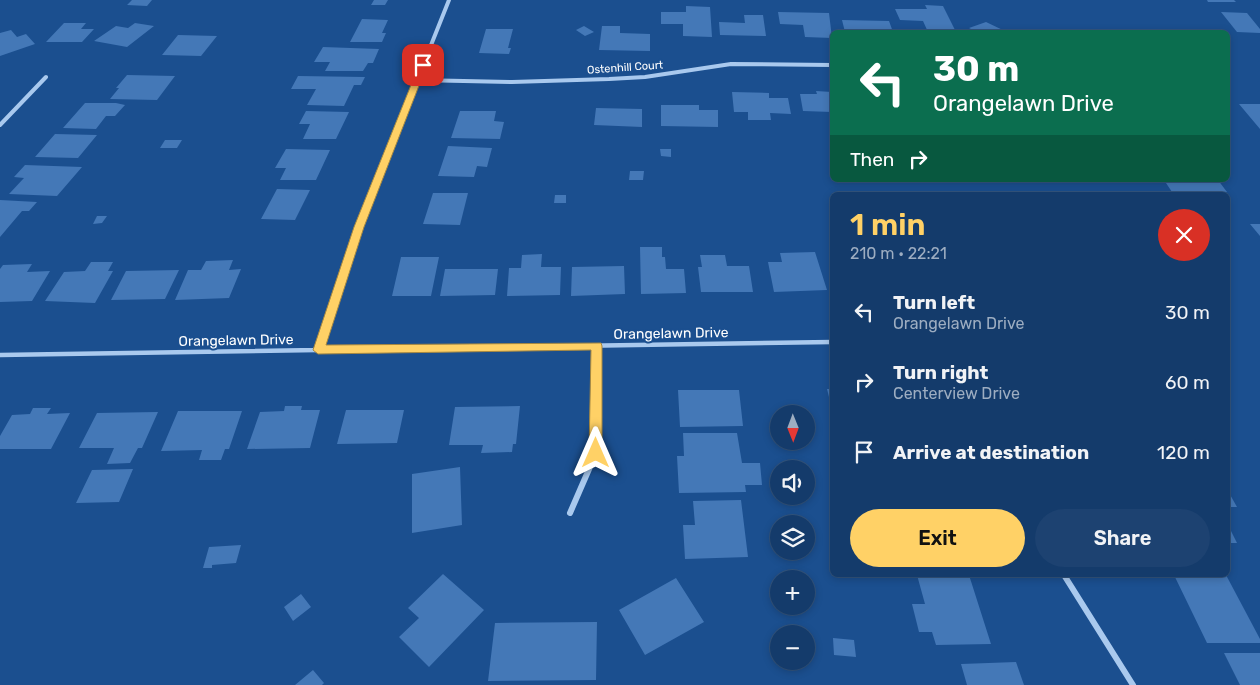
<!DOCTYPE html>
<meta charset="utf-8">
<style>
:root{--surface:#143b6b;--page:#1d4271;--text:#f1f3f6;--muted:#9dadc1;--line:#33557e;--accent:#ffd166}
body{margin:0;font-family:Rubik,sans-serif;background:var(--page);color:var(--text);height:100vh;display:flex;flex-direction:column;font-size:19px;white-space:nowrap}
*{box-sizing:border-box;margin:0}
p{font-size:16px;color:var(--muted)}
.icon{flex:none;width:28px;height:28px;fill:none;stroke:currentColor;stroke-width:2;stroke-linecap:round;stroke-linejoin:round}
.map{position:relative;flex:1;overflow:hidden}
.side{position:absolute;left:830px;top:192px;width:400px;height:385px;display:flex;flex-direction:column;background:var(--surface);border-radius:8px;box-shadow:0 2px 8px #0003,0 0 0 1px var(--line)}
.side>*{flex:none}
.guide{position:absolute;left:830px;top:30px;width:400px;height:152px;border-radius:8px;box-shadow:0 2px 8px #0003,0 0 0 1px var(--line);background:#0b6e4f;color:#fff;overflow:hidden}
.needle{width:32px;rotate:179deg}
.fabs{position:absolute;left:770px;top:405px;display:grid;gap:10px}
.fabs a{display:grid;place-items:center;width:45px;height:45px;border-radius:50%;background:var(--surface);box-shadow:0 2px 8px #0003,0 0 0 1px var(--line);font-size:25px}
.pin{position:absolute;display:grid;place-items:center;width:42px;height:42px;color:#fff;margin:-21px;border-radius:10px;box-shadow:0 2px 8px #0006}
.me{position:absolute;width:55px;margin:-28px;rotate:0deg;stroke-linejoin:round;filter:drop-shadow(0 0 4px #0008)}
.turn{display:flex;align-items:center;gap:18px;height:105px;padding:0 20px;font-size:22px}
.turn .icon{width:65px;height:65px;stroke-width:2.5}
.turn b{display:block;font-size:35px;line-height:42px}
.then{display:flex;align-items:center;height:48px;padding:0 20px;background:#0003;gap:10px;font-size:19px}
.round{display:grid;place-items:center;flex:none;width:52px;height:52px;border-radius:26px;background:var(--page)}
.head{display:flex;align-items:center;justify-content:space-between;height:85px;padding:0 20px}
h1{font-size:30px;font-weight:600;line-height:38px;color:var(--accent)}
.primary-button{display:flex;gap:10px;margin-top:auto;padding:10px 20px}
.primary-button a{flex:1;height:58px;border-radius:30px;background:var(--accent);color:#111;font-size:20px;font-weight:600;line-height:58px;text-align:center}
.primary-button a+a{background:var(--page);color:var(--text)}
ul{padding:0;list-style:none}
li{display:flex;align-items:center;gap:15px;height:70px;padding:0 20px}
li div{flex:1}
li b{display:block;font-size:19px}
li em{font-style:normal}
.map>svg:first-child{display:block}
.building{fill:#4478b7}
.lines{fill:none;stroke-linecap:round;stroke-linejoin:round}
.street-far2{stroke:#a9c9ee;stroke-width:4}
.street-far1{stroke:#a9c9ee;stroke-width:4.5}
.street{stroke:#a9c9ee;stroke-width:6}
.route{fill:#ffd166;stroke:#a68842}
.labels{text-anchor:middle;stroke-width:4;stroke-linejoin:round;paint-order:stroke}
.far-street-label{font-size:11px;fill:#fff;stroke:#1b4f8f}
.street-label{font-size:14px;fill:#fff;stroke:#1b4f8f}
</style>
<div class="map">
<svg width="1260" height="685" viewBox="0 0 1260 685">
<rect width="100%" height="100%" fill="#1b4f8f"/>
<path class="building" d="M132,0H152L147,6L127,5Z
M374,0H388L385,5H371Z
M1207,0H1234L1236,2H1208Z
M925,5L943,6L956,32H928L923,21L900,20L895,9H927Z
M686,6L710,7L712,37L683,36V24H661V12H686Z
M778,12L829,13L832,38L805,37L803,25L780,24Z
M1221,12L1247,13L1260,29V33L1237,32Z
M744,15H763L766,36L720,35L719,22L745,23Z
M362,19L388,20L382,33H386L382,42H350Z
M842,20L889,21L893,32H845Z
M986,22L1007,32L1015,29L1023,32H977L969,28Z
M64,23H86L81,29H94L82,42H46Z
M135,23L154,26L127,47L94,41L116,26L128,28Z
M584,26L594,32L585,36L576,30Z
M602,26H620V33L650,34V51L599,50Z
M486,29H513L508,48H511L509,54L479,53Z
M11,30L17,37L26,34L35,44L0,56V33Z
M178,35L217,36L201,56L162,55Z
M323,47L379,49L373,63H368L363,71H325L330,62H314Z
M127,75L175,76L157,100L110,99L119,88H116Z
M298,76L365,77L361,85H354L344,106L307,105L316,89H291Z
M816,91L832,92V112L803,111L800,94H817Z
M732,92L769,93V98H788L791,114L770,113L771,120H748V112H734Z
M85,103H116L125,105L115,116H106L96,129L63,128Z
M1239,104H1260V129Z
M661,105H699V110H718V127L661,126Z
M596,108L642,109V127L594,125Z
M306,111L349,112L336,139H303L310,124H299Z
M460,111H496L494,121L504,122L500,139L451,138Z
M55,134L97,135L78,158L35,157Z
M165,140H182L177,148H160Z
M448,146L492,148L487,167L477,166L474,177L438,176Z
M286,149L330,150L316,180H280L286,168H275Z
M660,149H671V157L661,156Z
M25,165L82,167L57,196L9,194L24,178L14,177Z
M630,171H644L643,180H629Z
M1164,180H1218L1227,192H1172Z
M277,189L310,190L295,220L261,219Z
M433,193H468L460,225L423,224Z
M555,195H566V203H554Z
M0,200L37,202L29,211H22L0,237Z
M97,216H107L102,223L93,224Z
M1250,224H1260V236Z
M640,247H662V257H665L666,269H684L686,293L641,294Z
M815,252L827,290L774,292L768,262H782L780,253Z
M542,254L541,267H561L560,295L507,296L509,268H521L522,255Z
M700,255H725L727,266H749L753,292H701L698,267H702Z
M401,257H439L431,296H392Z
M233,260L229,270L241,269L229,298L175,300L188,270H201L206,261Z
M91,262H113L108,271H113L95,303L45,301L64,272L85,271Z
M32,264L27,272L50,271L32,301L0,302V269L3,265Z
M624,266L625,294L571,296L572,267Z
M445,269H498L495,295L440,296Z
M179,270L165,299L111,300L126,271Z
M827,389H832V409Z
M678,390H739L743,426L680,427Z
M285,406H302L301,410H320L310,448L247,449L260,412L284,411Z
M520,406L516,444H513L512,452L481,453L483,445H449L455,407Z
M33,408H51L47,414L70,413L51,449H0V436L12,415L30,414Z
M346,410H404L397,443L337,444Z
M178,411H242L229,449H225L221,460H199L202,450L161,451Z
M158,412L142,448H138L130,463L107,464L114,448H79L97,413Z
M683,433H737L742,463H760L762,485H745L746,492L679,493L677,456H684Z
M460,467L462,525L412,533V474Z
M133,469L119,502L76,503L92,470Z
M1228,491L1237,507H1228Z
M741,500L748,557L685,559L683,525H695L693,501Z
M1228,525L1237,543H1228Z
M241,545L236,563L212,565V568H203L209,547Z
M443,574L484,610L429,667L399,637L419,618L408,608Z
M917,575H969L991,644L936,645L932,632H919L912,604H925Z
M1174,575H1226L1260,639V643H1207Z
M676,578L704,622L645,655L619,610Z
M301,594L311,607L293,621L284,607Z
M597,622L596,680L488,681L495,623Z
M833,638L854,640L856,657L834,655Z
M1224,653H1260V685H1240Z
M1016,662L1024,685H967L961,664Z
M313,670L324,683L322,685H295Z"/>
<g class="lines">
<path class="street-far2" d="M417,80L512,82L609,79L645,77L731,64L832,65
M0,125L46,77
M380,173L449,0"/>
<path class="street-far1" d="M318,350L359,227L381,172
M0,355L832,342
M597,396V346"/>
<path class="street" d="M570,513L596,453L597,395
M1064,575L1133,685"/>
</g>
<path class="route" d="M423,62L427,65L364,227L326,345L601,343L602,346V453L600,457L596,459L591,457L589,453L591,350L318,354L313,350L354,227L419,65Z"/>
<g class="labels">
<g class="far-street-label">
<text transform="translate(625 67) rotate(-4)" y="4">Ostenhill Court</text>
</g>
<g class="street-label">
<text transform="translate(671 333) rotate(-1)" y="5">Orangelawn Drive</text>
<text transform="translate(236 340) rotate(-1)" y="5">Orangelawn Drive</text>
</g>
</g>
</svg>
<div class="fabs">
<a><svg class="needle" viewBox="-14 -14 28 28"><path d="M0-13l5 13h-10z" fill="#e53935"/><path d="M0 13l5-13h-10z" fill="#9dadc1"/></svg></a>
<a><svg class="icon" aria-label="sound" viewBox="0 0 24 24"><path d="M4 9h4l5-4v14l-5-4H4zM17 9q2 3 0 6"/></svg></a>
<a><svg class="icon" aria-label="layers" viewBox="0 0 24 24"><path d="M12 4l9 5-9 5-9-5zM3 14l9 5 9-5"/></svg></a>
<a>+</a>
<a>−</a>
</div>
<div class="pin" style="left:423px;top:65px;background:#d93025"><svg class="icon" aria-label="arrive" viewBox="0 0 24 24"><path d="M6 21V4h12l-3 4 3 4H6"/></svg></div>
<svg class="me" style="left:596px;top:453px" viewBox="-20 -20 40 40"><path d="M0-17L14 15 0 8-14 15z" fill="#ffd166" stroke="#fff" stroke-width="4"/></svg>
<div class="guide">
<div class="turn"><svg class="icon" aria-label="left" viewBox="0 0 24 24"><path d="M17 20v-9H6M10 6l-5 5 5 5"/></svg><div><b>30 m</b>Orangelawn Drive</div></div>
<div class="then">Then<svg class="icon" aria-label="right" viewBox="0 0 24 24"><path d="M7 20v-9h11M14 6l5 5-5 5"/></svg></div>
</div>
<section class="side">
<div class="head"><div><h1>1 min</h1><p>210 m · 22:21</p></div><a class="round" style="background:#d93025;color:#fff"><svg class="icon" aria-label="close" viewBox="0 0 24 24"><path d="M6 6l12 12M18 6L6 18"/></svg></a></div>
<ul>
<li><svg class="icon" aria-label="left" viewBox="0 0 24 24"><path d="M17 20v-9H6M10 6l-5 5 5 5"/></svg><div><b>Turn left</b><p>Orangelawn Drive</p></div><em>30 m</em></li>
<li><svg class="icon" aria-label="right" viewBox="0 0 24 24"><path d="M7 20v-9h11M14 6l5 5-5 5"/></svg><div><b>Turn right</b><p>Centerview Drive</p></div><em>60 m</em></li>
<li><svg class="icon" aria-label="arrive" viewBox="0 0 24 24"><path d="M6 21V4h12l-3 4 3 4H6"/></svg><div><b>Arrive at destination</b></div><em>120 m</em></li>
</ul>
<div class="primary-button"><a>Exit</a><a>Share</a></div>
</section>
</div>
